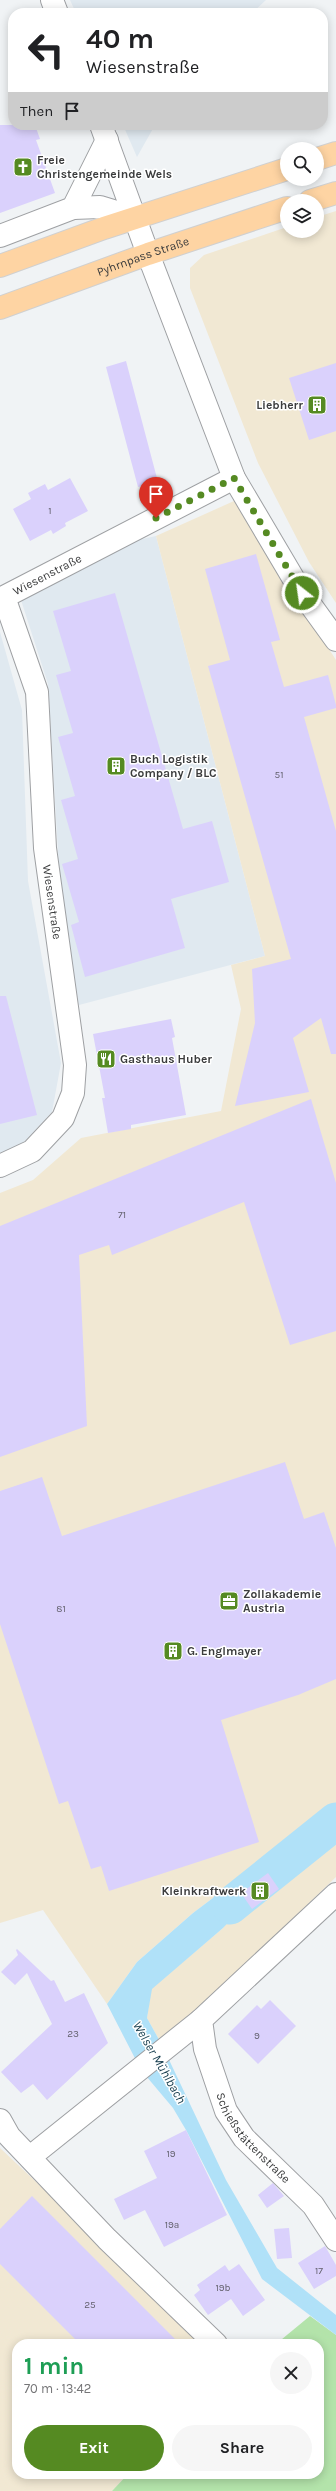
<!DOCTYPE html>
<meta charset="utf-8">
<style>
:root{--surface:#fff;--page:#f6f6f6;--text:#202124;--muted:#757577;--accent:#558a22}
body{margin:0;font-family:Karla,sans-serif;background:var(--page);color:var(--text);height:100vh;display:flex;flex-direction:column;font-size:15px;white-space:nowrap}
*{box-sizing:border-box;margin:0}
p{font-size:13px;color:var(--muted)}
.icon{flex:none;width:22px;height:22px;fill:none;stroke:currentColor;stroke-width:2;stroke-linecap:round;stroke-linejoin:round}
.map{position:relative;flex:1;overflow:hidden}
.drawer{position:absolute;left:12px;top:2339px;width:312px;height:140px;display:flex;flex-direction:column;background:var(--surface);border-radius:16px;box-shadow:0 2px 10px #0003}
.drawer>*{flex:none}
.hud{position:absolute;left:8px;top:8px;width:320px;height:122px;border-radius:16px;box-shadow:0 2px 10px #0003;background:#fff;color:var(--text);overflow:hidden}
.fabs{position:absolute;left:280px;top:142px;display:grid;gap:8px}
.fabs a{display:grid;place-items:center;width:44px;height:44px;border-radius:50%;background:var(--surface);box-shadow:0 2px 10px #0003;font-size:20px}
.pin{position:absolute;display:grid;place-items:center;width:34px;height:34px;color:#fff;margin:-41px -17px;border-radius:50% 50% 50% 0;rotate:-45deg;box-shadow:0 0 4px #0007}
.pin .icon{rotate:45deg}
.me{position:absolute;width:44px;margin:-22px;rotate:330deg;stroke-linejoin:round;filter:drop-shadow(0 0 3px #0008)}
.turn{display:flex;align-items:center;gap:14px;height:84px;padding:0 12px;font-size:18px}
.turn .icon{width:52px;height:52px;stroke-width:2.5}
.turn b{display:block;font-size:28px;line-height:34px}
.then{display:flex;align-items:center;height:38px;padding:0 12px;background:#0003;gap:8px;font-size:15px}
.round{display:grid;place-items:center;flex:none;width:42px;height:42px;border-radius:21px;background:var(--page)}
.overview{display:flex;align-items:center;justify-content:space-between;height:68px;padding:0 12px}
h1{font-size:24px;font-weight:700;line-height:30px;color:#1e9e55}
.primary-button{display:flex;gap:8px;margin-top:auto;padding:8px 12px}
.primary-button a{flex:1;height:46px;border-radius:24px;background:var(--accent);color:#fff;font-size:16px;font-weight:700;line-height:46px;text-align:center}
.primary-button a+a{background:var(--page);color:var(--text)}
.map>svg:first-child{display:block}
.built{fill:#e0e9f0}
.industrial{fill:#f1e8d3}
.green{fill:#b3e3aa}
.water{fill:#b0e1f8}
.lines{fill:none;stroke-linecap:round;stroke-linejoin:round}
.river{stroke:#b0e1f8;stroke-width:37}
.building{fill:#dad1fc}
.street-casing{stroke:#9ea0a3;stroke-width:24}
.secondary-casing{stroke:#9ea0a3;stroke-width:24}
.primary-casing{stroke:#d0d0d0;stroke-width:24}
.street{stroke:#fff;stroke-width:22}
.secondary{stroke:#fff;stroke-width:22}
.primary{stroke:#fed4a3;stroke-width:22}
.route{stroke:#558a22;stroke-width:7;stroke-dasharray:0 12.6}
.labels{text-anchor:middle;stroke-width:3;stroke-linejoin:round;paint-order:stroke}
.number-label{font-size:10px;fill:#63616d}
.poi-label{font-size:12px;font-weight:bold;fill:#3b3c3d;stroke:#fff;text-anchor:start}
.street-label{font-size:12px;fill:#3b3c3d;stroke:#fff}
.water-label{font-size:13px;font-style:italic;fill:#183f4f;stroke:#fff}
</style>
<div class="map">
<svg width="336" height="2491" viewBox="0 0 336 2491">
<rect width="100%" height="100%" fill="#f0f3f5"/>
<path class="built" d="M70,0H266L252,13H76Z
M123,125H155L137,157Z
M156,536L265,956L79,1005L62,918L48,684L21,600L123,543Z
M0,632L22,710L28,881L61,1063L52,1112L22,1144L0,1153Z"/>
<path class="industrial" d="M336,211V603L309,562L258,463L190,288V268L204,255L287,227V231H317V217Z
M234,501L336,660V1805L193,1913L137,1962L107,2004L43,1910L0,1923V1193L33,1180L81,1138L221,1111L241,1009L231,965L265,956L156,536Z
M336,1834V1877L162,2045L147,2018L151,1989L223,1928L243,1896L280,1866L286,1873Z
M0,2148L209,2344H17V2474H128L112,2491H0Z"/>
<path class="green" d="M310,2316L336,2335V2491H112L128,2474H319V2344H276Z"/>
<path class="water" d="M336,1805V1834L286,1873L280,1866L243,1895V1907L223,1928L152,1989L147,2018L162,2045L226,2180L277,2268L336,2315V2335L262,2279L186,2130L173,2108L141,2070L107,2004L137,1962L193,1913Z"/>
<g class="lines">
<path class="river" d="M230,1906L336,1821"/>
</g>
<path class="building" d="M0,125H35L40,139L36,140L55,193L0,213Z
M126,361L158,482L138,487L106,367Z
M336,363V431L309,440L289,378Z
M70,478L88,511L65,523L66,526L53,534L51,530L30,541L13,509L31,499L28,493L45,484L48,490Z
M256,554L280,640L271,642L284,687L328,675L336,705V708L304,717L336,831V1054H331L321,1018L293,1038L309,1092L235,1106L255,1023L252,969L291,959L208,666L230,660L205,569Z
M115,593L183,829L212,821L229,882L171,899L185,948L85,977L71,925L79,922L62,864L78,859L61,800L75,796L58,737L73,733L56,675L71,671L53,611Z
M0,996H6L37,1115L0,1124Z
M171,1019L175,1037L172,1038L186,1115L131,1125V1129L108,1133L102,1098H105L93,1034Z
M311,1099L336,1183V1331L290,1345L244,1202L112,1255L109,1245L79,1255L87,1426L0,1457V1226Z
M285,1462L304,1519L324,1512L336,1548V1679L298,1695L221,1720L259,1842L109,1891L101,1866L91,1869L68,1801L59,1804L0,1624V1491L42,1477L62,1536Z
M268,1873L279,1889L252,1909L241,1893Z
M17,1949L51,1981L54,1980L65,2002L84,1993L108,2043L47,2100L33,2084L21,2093L1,2072L52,2024L27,1973L15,1985L1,1972L18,1955L16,1950Z
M270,2000L296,2026L258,2064L228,2034L257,2005L261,2009Z
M186,2130L227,2215L164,2247L145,2210L124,2220L114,2199L157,2178L144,2151Z
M273,2183L284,2196L267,2208L258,2195Z
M32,2196L180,2344H80L0,2264V2229Z
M289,2228L292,2258L277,2259L274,2229Z
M325,2246L336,2265V2276L314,2289L298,2263Z
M239,2264L265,2300L243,2316L231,2299L208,2315L194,2295L200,2290L197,2285L225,2265L229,2271Z"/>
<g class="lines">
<g class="street-casing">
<g id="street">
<path d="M73,208L100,207L136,218"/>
<path d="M0,236L73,208L107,140"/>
<path d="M148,254L234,478L302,593L336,640"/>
<path id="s1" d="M0,1166L32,1151L63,1118L73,1093L75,1065L45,848L37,692L4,597L234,478"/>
<path id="s2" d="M336,1894L201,2020L205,2049L226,2111L244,2138L313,2205L336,2240"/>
<path d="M0,2120L9,2136L107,2239L216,2344"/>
<path d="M30,2157L201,2020"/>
</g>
</g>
<g class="secondary-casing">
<path id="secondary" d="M52,0L57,13
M101,125L148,254"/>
</g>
<g class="primary-casing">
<g id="primary">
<path d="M317,159L336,153"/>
<path d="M310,201L336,193"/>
<path d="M0,266L104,228L287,169"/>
<path id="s3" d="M0,308L148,254L287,208"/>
</g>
</g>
<use href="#street" class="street"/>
<use href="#secondary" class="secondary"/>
<use href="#primary" class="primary"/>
</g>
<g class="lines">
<path class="route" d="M156,518L234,478L302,593"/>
</g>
<defs>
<g id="church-square" transform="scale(1)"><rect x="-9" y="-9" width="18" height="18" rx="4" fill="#558a22" stroke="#fff"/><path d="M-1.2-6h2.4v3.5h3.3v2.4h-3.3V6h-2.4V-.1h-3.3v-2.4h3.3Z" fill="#fff"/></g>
<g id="building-square" transform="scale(1)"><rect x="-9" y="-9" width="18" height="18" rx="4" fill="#558a22" stroke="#fff"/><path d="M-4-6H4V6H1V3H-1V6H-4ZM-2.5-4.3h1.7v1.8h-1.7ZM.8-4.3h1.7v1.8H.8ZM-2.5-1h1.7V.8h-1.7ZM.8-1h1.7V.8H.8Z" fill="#fff"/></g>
<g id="restaurant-square" transform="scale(1)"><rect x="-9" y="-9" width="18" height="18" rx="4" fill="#558a22" stroke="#fff"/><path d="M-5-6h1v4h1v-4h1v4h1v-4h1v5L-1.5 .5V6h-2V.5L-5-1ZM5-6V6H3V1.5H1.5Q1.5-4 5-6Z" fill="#fff"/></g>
<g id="office-square" transform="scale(1)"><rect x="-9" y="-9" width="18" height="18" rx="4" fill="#558a22" stroke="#fff"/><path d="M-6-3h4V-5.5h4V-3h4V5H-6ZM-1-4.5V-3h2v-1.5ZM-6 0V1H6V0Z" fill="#fff"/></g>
</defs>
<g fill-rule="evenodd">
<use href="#church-square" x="23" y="167"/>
<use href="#building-square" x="317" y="405"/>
<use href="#building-square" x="116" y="766"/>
<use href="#restaurant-square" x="106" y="1059"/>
<use href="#office-square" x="229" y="1601"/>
<use href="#building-square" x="173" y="1651"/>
<use href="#building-square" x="260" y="1891"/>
</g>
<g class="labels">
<g class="number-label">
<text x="50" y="514">1</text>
<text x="279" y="778">51</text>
<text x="122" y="1218">71</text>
<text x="61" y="1612">81</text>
<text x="73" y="2037">23</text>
<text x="257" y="2039">9</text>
<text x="171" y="2157">19</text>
<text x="172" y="2228">19a</text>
<text x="319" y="2274">17</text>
<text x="223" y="2291">19b</text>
<text x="90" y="2308">25</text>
</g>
<g class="poi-label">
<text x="37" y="164">Freie<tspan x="37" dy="14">Christengemeinde Wels</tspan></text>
<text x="303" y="409" text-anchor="end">Liebherr</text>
<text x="130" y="763">Buch Logistik<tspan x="130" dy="14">Company / BLC</tspan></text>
<text x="120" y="1063">Gasthaus Huber</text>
<text x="243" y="1598">Zollakademie<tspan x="243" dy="14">Austria</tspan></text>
<text x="187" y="1655">G. Englmayer</text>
<text x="246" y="1895" text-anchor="end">Kleinkraftwerk</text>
</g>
<g class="street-label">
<text dy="4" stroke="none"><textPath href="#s3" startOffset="152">Pyhrnpass Straße</textPath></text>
<text dy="4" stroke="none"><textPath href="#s1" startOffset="660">Wiesenstraße</textPath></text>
<text transform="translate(52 902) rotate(82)" y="4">Wiesenstraße</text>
<text dy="4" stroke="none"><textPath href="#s2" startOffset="317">Schießstättenstraße</textPath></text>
</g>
<g class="water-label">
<text transform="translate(160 2062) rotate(60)" y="5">Welser Mühlbach</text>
</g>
</g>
</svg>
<div class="fabs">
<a><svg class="icon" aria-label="search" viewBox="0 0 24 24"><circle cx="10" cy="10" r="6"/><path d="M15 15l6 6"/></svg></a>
<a><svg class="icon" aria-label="layers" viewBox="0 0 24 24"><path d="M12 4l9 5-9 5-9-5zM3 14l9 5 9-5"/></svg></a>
</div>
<div class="pin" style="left:156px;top:518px;background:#d93025"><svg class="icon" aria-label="arrive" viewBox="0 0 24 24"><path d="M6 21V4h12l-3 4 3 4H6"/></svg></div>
<svg class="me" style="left:302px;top:593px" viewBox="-20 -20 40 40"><circle r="17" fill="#558a22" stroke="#fff" stroke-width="3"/><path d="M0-11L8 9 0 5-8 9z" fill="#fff"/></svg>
<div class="hud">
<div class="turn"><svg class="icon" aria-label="left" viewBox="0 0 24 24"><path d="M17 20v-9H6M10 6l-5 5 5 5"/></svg><div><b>40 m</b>Wiesenstraße</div></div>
<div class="then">Then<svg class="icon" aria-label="arrive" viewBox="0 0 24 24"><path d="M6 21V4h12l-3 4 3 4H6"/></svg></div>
</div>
<section class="drawer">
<div class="overview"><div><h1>1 min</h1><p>70 m · 13:42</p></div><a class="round"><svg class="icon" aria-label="close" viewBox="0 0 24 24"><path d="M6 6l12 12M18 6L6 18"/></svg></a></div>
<div class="primary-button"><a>Exit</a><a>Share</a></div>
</section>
</div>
